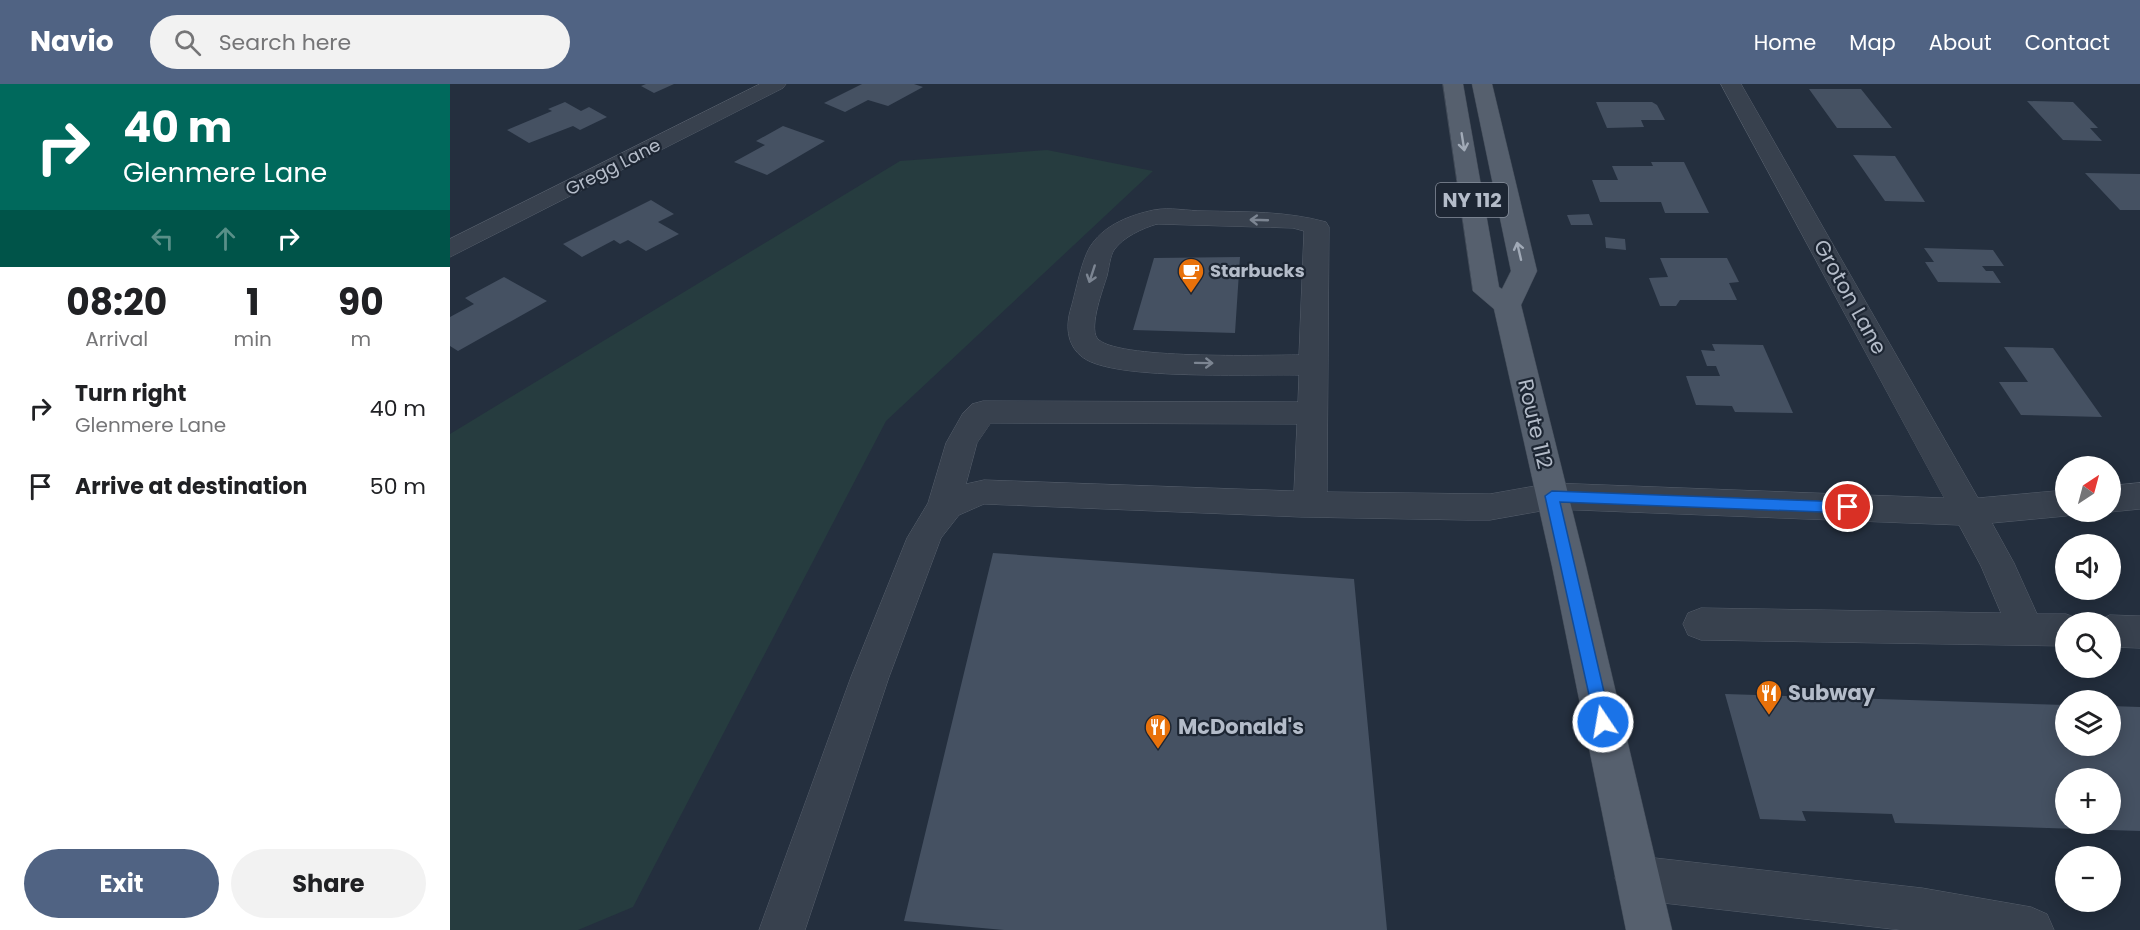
<!DOCTYPE html>
<meta charset="utf-8">
<style>
:root{--surface:#fff;--page:#f2f2f2;--text:#202124;--muted:#757577;--accent:#506383}
body{margin:0;font-family:Poppins,sans-serif;background:var(--page);color:var(--text);height:100vh;display:flex;flex-direction:column;font-size:22px;white-space:nowrap}
*{box-sizing:border-box;margin:0}
p{font-size:20px;color:var(--muted)}
.icon{flex:none;width:33px;height:33px;fill:none;stroke:currentColor;stroke-width:2;stroke-linecap:round;stroke-linejoin:round}
.map{position:relative;flex:1;overflow:hidden}
.details{display:flex;flex-direction:column;background:var(--surface);width:450px}
.details>*{flex:none}
.top-card{background:#00695c;color:#fff;overflow:hidden}
.needle{width:39px;rotate:36deg}
.fabs{position:absolute;left:1605px;top:372px;display:grid;gap:12px}
.fabs a{display:grid;place-items:center;width:66px;height:66px;border-radius:50%;background:var(--surface);box-shadow:0 3px 15px #0003;font-size:30px}
.pin{position:absolute;display:grid;place-items:center;width:51px;height:51px;color:#fff;margin:-26px;border:3px solid #fff;border-radius:50%;box-shadow:0 2px 6px #0007}
.me{position:absolute;width:66px;margin:-33px;rotate:348deg;stroke-linejoin:round;filter:drop-shadow(0 0 4px #0008)}
.turn{display:flex;align-items:center;gap:21px;height:126px;padding:0 24px;font-size:27px}
.turn .icon{width:78px;height:78px;stroke-width:2.5}
.turn b{display:block;font-size:42px;line-height:51px}
.lanes{display:flex;align-items:center;height:57px;padding:0 24px;background:#0003;justify-content:center;gap:30px;direction:ltr}
.lanes .off{opacity:.35}
.eta{display:flex;justify-content:space-evenly;align-items:center;height:102px;text-align:center}
.eta b{font-size:36px;font-weight:700;line-height:42px}
.primary-button{display:flex;gap:12px;margin-top:auto;padding:12px 24px}
.primary-button a{flex:1;height:69px;border-radius:36px;background:var(--accent);color:#fff;font-size:24px;font-weight:700;line-height:69px;text-align:center}
.primary-button a+a{background:var(--page);color:var(--text)}
ul{padding:0;list-style:none}
li{display:flex;align-items:center;gap:18px;height:78px;padding:0 24px}
li div{flex:1}
li b{display:block;font-size:22px}
li em{font-style:normal}
header{display:flex;align-items:center;gap:36px;box-sizing:border-box;height:84px;padding:0 30px;background:var(--accent);color:#fff}
header strong{font-size:28px}
nav{display:flex;gap:33px;margin-inline-start:auto;font-size:21px}
.search{width:420px;height:54px;background:var(--page);display:flex;align-items:center;gap:15px;box-sizing:border-box;padding:0 21px;border-radius:33px;color:var(--muted);font-size:22px}
main{display:flex;flex:1;min-height:0}
.map>svg:first-child{display:block}
.green{fill:#263c3f}
.building{fill:#455162;fill-rule:evenodd}
.lines{fill:none;stroke-linecap:round;stroke-linejoin:round}
.minor-casing{stroke:#565f6c;stroke-width:1}
.major-casing{stroke:#414a57;stroke-width:1}
.minor{fill:#38414e;fill-rule:evenodd}
.major{fill:#56606e;fill-rule:evenodd}
.oneway{stroke:#a1aab7}
.oneway2{stroke:#7c8592}
.route{fill:#1a73e8;stroke:#114b97;stroke-width:1.5}
.labels{text-anchor:middle;stroke-width:4.5;stroke-linejoin:round;paint-order:stroke}
.far-street-label{font-size:18px;fill:#b4bcc9;stroke:#1d2633}
.far-poi-label{font-size:18px;font-weight:bold;fill:#b4bcc9;stroke:#1d2633;text-anchor:start}
.shield{fill:#1d2633;stroke:#878f9c;stroke-width:1.5}
.shield-label{font-size:20px;font-weight:bold;fill:#b4bcc9}
.street-label{font-size:21px;fill:#b4bcc9;stroke:#1d2633}
.poi-label{font-size:21px;font-weight:bold;fill:#b4bcc9;stroke:#1d2633;text-anchor:start}
</style>
<header>
<strong>Navio</strong>
<div class="search"><svg class="icon" aria-label="search" viewBox="0 0 24 24"><circle cx="10" cy="10" r="6"/><path d="M15 15l6 6"/></svg>Search here</div>
<nav><a>Home</a><a>Map</a><a>About</a><a>Contact</a></nav>
</header>
<main>
<section class="details">
<div class="top-card">
<div class="turn"><svg class="icon" aria-label="right" viewBox="0 0 24 24"><path d="M7 20v-9h11M14 6l5 5-5 5"/></svg><div><b>40 m</b>Glenmere Lane</div></div>
<div class="lanes"><svg class="icon off" aria-label="left" viewBox="0 0 24 24"><path d="M17 20v-9H6M10 6l-5 5 5 5"/></svg><svg class="icon off" aria-label="ahead" viewBox="0 0 24 24"><path d="M12 20V5M6 11l6-6 6 6"/></svg><svg class="icon" aria-label="right" viewBox="0 0 24 24"><path d="M7 20v-9h11M14 6l5 5-5 5"/></svg></div>
</div>
<div class="eta">
<div><b>08:20</b><p>Arrival</p></div>
<div><b>1</b><p>min</p></div>
<div><b>90</b><p>m</p></div>
</div>
<ul>
<li><svg class="icon" aria-label="right" viewBox="0 0 24 24"><path d="M7 20v-9h11M14 6l5 5-5 5"/></svg><div><b>Turn right</b><p>Glenmere Lane</p></div><em>40 m</em></li>
<li><svg class="icon" aria-label="arrive" viewBox="0 0 24 24"><path d="M6 21V4h12l-3 4 3 4H6"/></svg><div><b>Arrive at destination</b></div><em>50 m</em></li>
</ul>
<div class="primary-button"><a>Exit</a><a>Share</a></div>
</section>
<div class="map">
<svg width="1690" height="846" viewBox="0 0 1690 846">
<rect width="100%" height="100%" fill="#242f3e"/>
<path class="green" d="M597,66L703,87L436,337L183,823L128,846H0V350L450,77Z"/>
<path class="building" d="M196,0H224L204,9L191,2Z
M412,0H464L473,3L438,22L418,16L395,28L374,19Z
M1359,5H1411L1442,44H1387Z
M1577,17L1623,18L1648,44H1640L1652,57L1613,56Z
M115,18L131,27L139,23L157,33L130,46L123,42L79,59L57,46L102,27L98,25Z
M1146,18H1202L1207,21L1215,36H1191L1194,43L1157,44Z
M333,42L375,57L317,91L284,78L315,61L306,57Z
M1403,71L1445,72L1475,118L1435,117Z
M1201,78H1234L1259,129H1215L1211,118H1150L1142,96H1168L1162,82H1203Z
M1635,89L1690,90V126H1670Z
M201,116L224,130L208,138L229,150L196,167L178,156L170,160L164,156L132,173L113,160Z
M1139,130L1143,141H1121L1117,131Z
M1155,153L1175,155L1176,166L1156,164Z
M1474,164L1543,166L1554,182H1532L1536,187H1543L1551,199L1488,198L1475,178H1484Z
M790,173L785,249L683,246L704,174Z
M1210,174H1277L1289,198L1279,199L1287,216H1230L1226,222H1210L1199,194L1218,193Z
M54,193L97,217L8,267L0,262V233L24,220L15,214Z
M1262,260L1313,261L1343,329L1285,328L1282,322L1246,321L1236,292H1270L1266,282H1257L1251,266L1265,267Z
M1554,263L1603,264L1652,333L1571,331L1549,298H1578Z
M543,469L904,495L937,846H554L454,837Z
M1275,610L1616,621V662H1660V622L1690,623V747L1445,739L1442,730L1352,727L1356,737L1310,735ZM1616,694H1660V740H1616Z"/>
<g class="lines">
<g class="minor-casing">
<path id="minor" d="M310,0H336L333,4L0,173V155Z
M1271,0H1291L1528,414L1616,406V428H1628L1616,432L1542,439L1564,479L1587,530H1616L1629,535L1631,538H1616V562L1251,556L1238,551L1233,540L1238,529L1251,524L1551,529L1531,482L1509,441L1102,425L1040,436H1017L851,433L534,420L509,431L491,454L439,593L355,846H309L401,593L457,454L478,419L496,359L513,329L522,320L533,317L848,318L849,291C801,290 674,296 637,276C617,265 615,243 621,224C626,207 632,173 642,160C656,140 681,131 704,126C720,123 738,127 754,127C796,128 836,127 876,138L879,143L877,408L1040,410L1102,399L1494,414ZM707,140L843,144L854,147L849,271C817,271 663,276 647,254C639,242 653,205 657,192C659,184 660,172 664,166C673,153 693,144 707,140ZM541,339L847,340L844,407L534,396L516,400L527,359Z
M1690,399V425L1660,428V402Z
M1660,531L1690,532V564L1660,563V538H1646Z
M1187,772L1472,804L1581,823L1597,830L1604,846H1451L1187,816L1172,809L1165,794L1172,779Z"/>
</g>
<g class="major-casing">
<path id="major" d="M993,0H1013L1049,203L1052,205L1061,187L1022,0H1042L1087,187L1071,221L1136,482L1222,846H1176L1102,482L1044,225L1023,207Z"/>
</g>
<use href="#minor" class="minor"/>
<use href="#major" class="major"/>
</g>
<defs><path id="oneway-shaft" d="M-6 0H5M1.5-3L5.5 0L1.5 3" fill="none" stroke-width="1.6" stroke-linecap="round" stroke-linejoin="round" transform="scale(1.5)"/></defs>
<g class="oneway">
<use href="#oneway-shaft" transform="translate(1013 58) rotate(81)"/>
<use href="#oneway-shaft" transform="translate(1069 167) rotate(-103)"/>
</g>
<g class="oneway2">
<use href="#oneway-shaft" transform="translate(809 136) rotate(-178)"/>
<use href="#oneway-shaft" transform="translate(642 190) rotate(108)"/>
<use href="#oneway-shaft" transform="translate(754 279) rotate(1)"/>
</g>
<path class="route" d="M1102,407L1398,418L1405,423L1398,429L1110,418L1161,638L1159,643L1153,646L1147,643L1145,638L1095,412Z"/>
<defs>
<g id="cafe-pin" transform="scale(1.35)"><path d="M0 17L-7.5 6A9.5 9.5 0 1 1 7.5 6Z" fill="#e8710a" stroke="#1d2633"/><path d="M-5.5-4.5H6V0H3Q3 3.5 0 3.5H-2.5Q-5.5 3.5-5.5 0ZM3-3.2v2h1.7v-2ZM-6 4.5H4V6H-6Z" fill="#fff"/></g>
<g id="restaurant-pin" transform="scale(1.35)"><path d="M0 17L-7.5 6A9.5 9.5 0 1 1 7.5 6Z" fill="#e8710a" stroke="#1d2633"/><path d="M-5-6h1v4h1v-4h1v4h1v-4h1v5L-1.5 .5V6h-2V.5L-5-1ZM5-6V6H3V1.5H1.5Q1.5-4 5-6Z" fill="#fff"/></g>
</defs>
<g fill-rule="evenodd">
<use href="#cafe-pin" x="741" y="187"/>
<use href="#restaurant-pin" x="1319" y="609"/>
<use href="#restaurant-pin" x="708" y="643"/>
</g>
<g class="labels">
<g class="far-street-label">
<text transform="translate(163 83) rotate(-27)" y="6">Gregg Lane</text>
</g>
<g class="far-poi-label">
<text x="760" y="193">Starbucks</text>
</g>
<rect class="shield" x="986" y="99" width="72" height="34" rx="4.5"/>
<g class="shield-label">
<text x="1022" y="123">NY 112</text>
</g>
<g class="street-label">
<text transform="translate(1400 213) rotate(61)" y="7">Groton Lane</text>
<text transform="translate(1085 340) rotate(77)" y="7">Route 112</text>
</g>
<g class="poi-label">
<text x="1338" y="616">Subway</text>
<text x="728" y="650">McDonald's</text>
</g>
</g>
</svg>
<div class="fabs">
<a><svg class="needle" viewBox="-14 -14 28 28"><path d="M0-13l5 13h-10z" fill="#e53935"/><path d="M0 13l5-13h-10z" fill="#757577"/></svg></a>
<a><svg class="icon" aria-label="sound" viewBox="0 0 24 24"><path d="M4 9h4l5-4v14l-5-4H4zM17 9q2 3 0 6"/></svg></a>
<a><svg class="icon" aria-label="search" viewBox="0 0 24 24"><circle cx="10" cy="10" r="6"/><path d="M15 15l6 6"/></svg></a>
<a><svg class="icon" aria-label="layers" viewBox="0 0 24 24"><path d="M12 4l9 5-9 5-9-5zM3 14l9 5 9-5"/></svg></a>
<a>+</a>
<a>−</a>
</div>
<div class="pin" style="left:1398px;top:423px;background:#d93025"><svg class="icon" aria-label="arrive" viewBox="0 0 24 24"><path d="M6 21V4h12l-3 4 3 4H6"/></svg></div>
<svg class="me" style="left:1153px;top:638px" viewBox="-20 -20 40 40"><circle r="17" fill="#1a73e8" stroke="#fff" stroke-width="3"/><path d="M0-11L8 9 0 5-8 9z" fill="#fff"/></svg>
</div>
</main>
